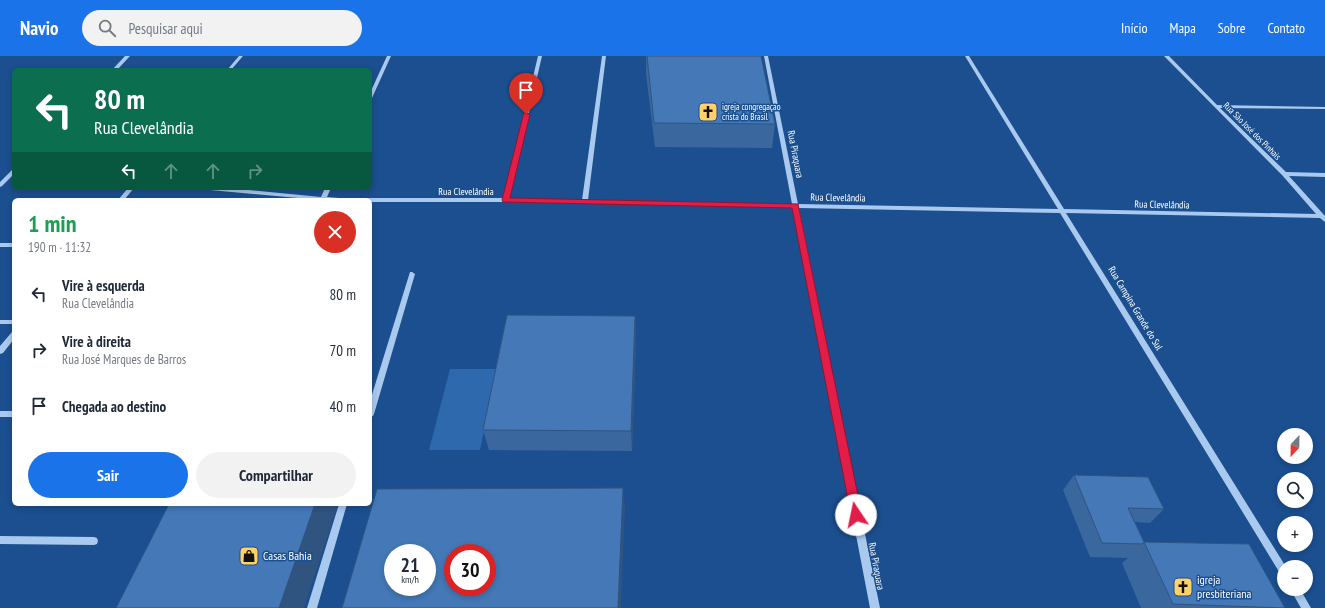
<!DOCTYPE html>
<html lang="pt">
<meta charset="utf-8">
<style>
:root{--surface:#fff;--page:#f2f2f3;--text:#1f2937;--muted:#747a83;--accent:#1a73e8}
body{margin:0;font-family:"PT Sans Narrow",sans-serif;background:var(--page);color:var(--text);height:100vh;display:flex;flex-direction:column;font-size:15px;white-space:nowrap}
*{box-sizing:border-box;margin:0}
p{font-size:13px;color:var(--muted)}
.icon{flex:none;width:22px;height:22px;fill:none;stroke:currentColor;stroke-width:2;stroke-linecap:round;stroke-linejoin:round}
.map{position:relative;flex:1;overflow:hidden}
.details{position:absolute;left:12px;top:142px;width:360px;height:308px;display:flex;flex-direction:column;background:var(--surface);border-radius:6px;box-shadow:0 2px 6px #0003}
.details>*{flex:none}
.hud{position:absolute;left:12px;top:12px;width:360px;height:122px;border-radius:6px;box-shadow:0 2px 6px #0003;background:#0b6e4f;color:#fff;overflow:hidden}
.needle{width:26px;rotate:202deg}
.tools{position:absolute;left:1277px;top:372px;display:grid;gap:8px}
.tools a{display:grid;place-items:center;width:36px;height:36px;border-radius:50%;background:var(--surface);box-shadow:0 2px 6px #0003;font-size:20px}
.speed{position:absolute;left:384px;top:488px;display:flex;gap:8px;font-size:20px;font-weight:700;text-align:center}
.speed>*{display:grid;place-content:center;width:52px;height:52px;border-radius:50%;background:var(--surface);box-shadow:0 2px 6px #0003;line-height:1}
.speed small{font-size:10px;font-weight:400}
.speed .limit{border:6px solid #d22;background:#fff;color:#111}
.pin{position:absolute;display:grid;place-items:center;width:34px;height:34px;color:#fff;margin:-41px -17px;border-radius:50% 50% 50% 0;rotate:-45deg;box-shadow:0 0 4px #0007}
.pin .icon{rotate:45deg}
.me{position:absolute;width:44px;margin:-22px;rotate:349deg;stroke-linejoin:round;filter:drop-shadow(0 0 3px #0008)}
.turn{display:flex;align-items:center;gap:14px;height:84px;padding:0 16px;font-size:18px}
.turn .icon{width:52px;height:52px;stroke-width:2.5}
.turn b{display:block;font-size:28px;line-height:34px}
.lanes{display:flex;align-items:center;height:38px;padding:0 16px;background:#0003;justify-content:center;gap:20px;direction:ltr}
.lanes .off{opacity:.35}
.round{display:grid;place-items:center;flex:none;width:42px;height:42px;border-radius:21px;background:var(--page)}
.headline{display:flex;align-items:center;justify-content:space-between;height:68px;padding:0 16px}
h1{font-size:24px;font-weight:700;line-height:30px;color:#1e9e55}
.action{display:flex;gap:8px;margin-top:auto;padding:8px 16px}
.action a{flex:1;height:46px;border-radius:24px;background:var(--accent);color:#fff;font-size:16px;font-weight:700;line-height:46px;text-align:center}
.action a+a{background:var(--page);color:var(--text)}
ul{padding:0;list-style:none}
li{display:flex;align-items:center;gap:12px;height:56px;padding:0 16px}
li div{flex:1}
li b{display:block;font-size:15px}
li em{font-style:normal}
header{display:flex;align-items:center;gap:24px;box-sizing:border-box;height:56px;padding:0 20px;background:var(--accent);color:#fff}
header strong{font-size:19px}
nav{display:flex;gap:22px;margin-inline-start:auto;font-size:14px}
.search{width:280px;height:36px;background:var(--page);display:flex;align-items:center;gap:10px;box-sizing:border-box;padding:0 14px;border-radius:22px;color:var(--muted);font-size:15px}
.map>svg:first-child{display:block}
.green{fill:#2e69ad}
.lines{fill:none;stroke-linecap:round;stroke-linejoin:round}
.minor{fill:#a9c9ee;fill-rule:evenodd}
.wall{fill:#3a679d}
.shaded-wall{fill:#305480}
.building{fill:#4478b7;stroke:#305480;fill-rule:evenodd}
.route{fill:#e11d48;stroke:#92132f}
.labels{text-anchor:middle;stroke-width:3;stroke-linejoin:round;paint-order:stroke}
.far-poi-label{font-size:9px;fill:#fff;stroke:#1b4f8f;text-anchor:start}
.far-street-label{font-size:9px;fill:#fff;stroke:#1b4f8f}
.street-label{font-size:10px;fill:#fff;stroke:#1b4f8f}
.near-poi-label{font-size:12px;fill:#fff;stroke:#1b4f8f;text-anchor:start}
</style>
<header>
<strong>Navio</strong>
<div class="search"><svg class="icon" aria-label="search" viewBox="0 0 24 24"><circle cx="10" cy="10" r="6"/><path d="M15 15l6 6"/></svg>Pesquisar aqui</div>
<nav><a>Início</a><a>Mapa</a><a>Sobre</a><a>Contato</a></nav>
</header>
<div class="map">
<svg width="1325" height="552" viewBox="0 0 1325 552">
<rect width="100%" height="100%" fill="#1b4f8f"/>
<path class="green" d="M450,313H497L480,394H429Z"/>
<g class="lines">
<path class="minor" d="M125,0H130L117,14H112Z
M239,0H243L231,14H227Z
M387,0H391L372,42L370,43V37Z
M538,0H542L509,142L582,144L602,0H606L588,144L792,148L764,0H768L798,148L1058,153L965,0H969L1064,153L1316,158L1282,119L1164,0H1169L1217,49L1325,51V53L1220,52L1286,116L1325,117V121L1289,120L1325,160V166L1320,162L1066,157L1286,511H1284V520L1281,519L1060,157L799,152L880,552H870L793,151L506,146H370V144H320L210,134L207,132H229L321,141L325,132H331L327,141L339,142H504Z
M14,113V118L2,130L0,131V126L12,114Z
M128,132H134L124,144H118Z
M0,187H14V191H0Z
M410,216H412L415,218L374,358L373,360L370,361V345Z
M0,264H14V268H0Z
M14,275V283L3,297L0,298V290L12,276Z
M0,355H14V361H0Z
M339,448H347L317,552H307Z
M0,480L94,481L97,482L98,485L97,488L94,489L0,488Z
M1290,533H1300L1311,552H1301Z"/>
</g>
<path class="wall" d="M646,0H761L775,68L772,92L655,91L646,18Z
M635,260L636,281L632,395L489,394L483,374Z
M1074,419L1164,453L1150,467L1135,466L1144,486L1285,552H1141L1122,507L1128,502L1090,501L1063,434Z"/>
<path class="shaded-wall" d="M635,260L636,281L632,395L631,375Z
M623,432L625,451L621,552H618Z
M315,448H338L304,552H279Z"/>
<path class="building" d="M647,0H761L775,68L654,67Z
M507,259L635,260L631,375L483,374Z
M1074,419L1148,421L1164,453L1128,452L1144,486L1142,488L1102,487Z
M623,432L618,552H342L377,433ZM393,497H427V531H393ZM453,497H487V531H453Z
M169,448H315L279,552H116Z
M1144,486L1249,488L1285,552L1173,548Z"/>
<path class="route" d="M524,56L530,58L510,142L798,148L862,459L860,463L856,464L853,463L851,459L792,152L503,146L502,144Z"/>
<defs>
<g id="church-square" transform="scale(1)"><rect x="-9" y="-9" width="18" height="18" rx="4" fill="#ffd166" stroke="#1b4f8f"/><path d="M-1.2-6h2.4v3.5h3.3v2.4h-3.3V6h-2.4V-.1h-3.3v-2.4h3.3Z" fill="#111"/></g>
<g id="shop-square" transform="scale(1)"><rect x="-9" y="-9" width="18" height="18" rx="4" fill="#ffd166" stroke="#1b4f8f"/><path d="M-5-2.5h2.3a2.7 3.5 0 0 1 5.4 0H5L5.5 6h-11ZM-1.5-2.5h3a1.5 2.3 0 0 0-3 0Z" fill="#111"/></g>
</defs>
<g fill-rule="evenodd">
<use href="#church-square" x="708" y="56"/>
<use href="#shop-square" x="249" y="500"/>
<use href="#church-square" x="1183" y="531"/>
</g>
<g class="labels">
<g class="far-poi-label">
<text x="722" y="54">igreja congregaçao<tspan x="722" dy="10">crista do Brasil</tspan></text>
</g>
<g class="far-street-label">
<text transform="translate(1252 75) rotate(45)" y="3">Rua São José dos Pinhais</text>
</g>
<g class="street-label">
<text transform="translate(796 98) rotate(79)" y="4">Rua Piraquara</text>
<text x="466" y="139">Rua Clevelândia</text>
<text transform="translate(838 141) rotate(1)" y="4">Rua Clevelândia</text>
<text transform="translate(1162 148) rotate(1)" y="4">Rua Clevelândia</text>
<text transform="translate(1136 252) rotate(59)" y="4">Rua Campina Grande do Sul</text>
<text transform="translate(877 510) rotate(79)" y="4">Rua Piraquara</text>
</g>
<g class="near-poi-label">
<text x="263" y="504">Casas Bahia</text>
<text x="1197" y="528">igreja<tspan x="1197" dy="14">presbiteriana</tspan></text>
</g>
</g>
</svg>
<div class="tools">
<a><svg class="needle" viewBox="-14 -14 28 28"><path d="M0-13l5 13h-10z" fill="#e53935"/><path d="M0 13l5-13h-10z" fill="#747a83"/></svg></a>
<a><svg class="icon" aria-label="search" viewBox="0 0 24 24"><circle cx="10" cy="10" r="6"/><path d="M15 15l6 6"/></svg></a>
<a>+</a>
<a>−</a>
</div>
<div class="speed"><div>21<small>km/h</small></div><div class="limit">30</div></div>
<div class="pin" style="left:526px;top:58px;background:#d93025"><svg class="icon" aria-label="arrive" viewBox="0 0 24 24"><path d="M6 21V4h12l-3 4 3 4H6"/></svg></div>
<svg class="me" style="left:856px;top:459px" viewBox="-20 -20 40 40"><circle r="19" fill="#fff"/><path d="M0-13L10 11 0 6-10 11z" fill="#e11d48"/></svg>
<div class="hud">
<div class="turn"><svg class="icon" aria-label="left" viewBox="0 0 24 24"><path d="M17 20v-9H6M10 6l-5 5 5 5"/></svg><div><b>80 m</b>Rua Clevelândia</div></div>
<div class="lanes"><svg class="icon" aria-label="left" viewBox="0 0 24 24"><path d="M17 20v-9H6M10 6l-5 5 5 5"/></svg><svg class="icon off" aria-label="ahead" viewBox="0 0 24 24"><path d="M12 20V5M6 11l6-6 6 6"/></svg><svg class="icon off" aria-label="ahead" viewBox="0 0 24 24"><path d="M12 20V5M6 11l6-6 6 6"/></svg><svg class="icon off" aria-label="right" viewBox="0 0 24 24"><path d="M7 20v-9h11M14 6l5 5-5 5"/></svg></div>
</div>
<section class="details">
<div class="headline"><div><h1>1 min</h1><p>190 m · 11:32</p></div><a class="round" style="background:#d93025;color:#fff"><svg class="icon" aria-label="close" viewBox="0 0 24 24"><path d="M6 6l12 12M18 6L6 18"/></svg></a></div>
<ul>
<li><svg class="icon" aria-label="left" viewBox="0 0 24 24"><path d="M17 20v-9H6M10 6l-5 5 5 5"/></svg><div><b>Vire à esquerda</b><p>Rua Clevelândia</p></div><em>80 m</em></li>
<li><svg class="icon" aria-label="right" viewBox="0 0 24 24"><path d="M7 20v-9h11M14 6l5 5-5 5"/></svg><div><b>Vire à direita</b><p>Rua José Marques de Barros</p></div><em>70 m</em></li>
<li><svg class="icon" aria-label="arrive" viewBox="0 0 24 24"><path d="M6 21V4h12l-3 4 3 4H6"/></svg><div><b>Chegada ao destino</b></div><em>40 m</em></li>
</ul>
<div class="action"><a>Sair</a><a>Compartilhar</a></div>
</section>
</div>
